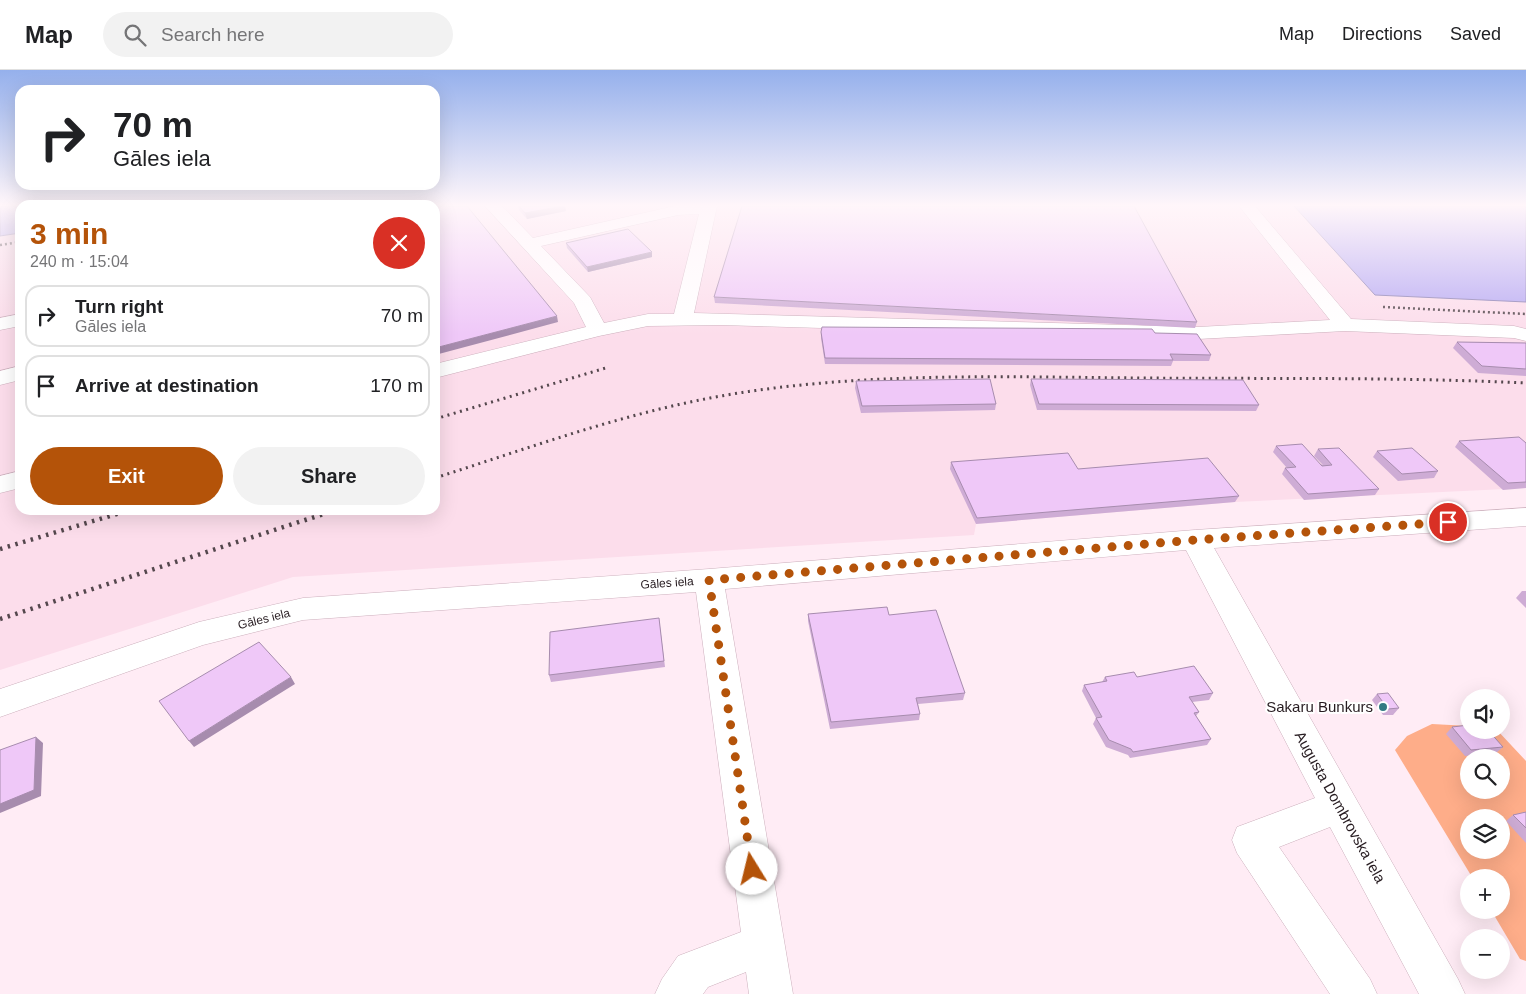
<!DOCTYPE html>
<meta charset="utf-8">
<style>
:root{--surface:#fff;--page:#f2f2f2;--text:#202124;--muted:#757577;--line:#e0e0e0;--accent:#b45309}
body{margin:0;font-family:Arial,sans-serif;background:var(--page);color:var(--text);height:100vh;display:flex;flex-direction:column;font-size:19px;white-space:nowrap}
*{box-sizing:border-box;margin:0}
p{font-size:16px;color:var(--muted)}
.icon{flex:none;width:28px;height:28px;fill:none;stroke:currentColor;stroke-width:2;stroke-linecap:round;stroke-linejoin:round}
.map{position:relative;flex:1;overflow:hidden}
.panel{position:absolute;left:15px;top:130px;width:425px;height:315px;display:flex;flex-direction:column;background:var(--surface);border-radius:15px;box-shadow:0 5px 20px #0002}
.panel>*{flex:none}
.guide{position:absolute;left:15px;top:15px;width:425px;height:105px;border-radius:15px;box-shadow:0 5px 20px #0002;background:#fff;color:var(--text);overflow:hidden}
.fabs{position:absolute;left:1460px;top:619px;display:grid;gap:10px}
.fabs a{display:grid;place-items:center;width:50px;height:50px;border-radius:50%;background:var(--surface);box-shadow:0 5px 20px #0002;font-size:25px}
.pin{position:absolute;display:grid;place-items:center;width:42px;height:42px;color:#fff;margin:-21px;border:2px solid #fff;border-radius:50%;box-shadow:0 1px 5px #0007}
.me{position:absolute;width:55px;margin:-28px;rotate:351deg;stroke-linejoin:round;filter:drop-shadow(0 0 4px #0008)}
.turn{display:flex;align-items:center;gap:18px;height:105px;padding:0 15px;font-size:22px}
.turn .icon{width:65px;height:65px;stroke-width:2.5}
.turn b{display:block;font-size:35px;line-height:42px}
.round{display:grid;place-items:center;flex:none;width:52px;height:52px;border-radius:26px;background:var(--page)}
.head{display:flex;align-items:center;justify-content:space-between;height:85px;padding:0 15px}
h1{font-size:30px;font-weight:700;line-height:38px;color:var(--accent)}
.cta{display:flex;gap:10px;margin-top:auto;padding:10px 15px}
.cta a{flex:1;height:58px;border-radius:30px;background:var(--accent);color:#fff;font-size:20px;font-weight:700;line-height:58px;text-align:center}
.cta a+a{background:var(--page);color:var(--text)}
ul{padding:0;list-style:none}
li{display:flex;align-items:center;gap:15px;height:62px;margin:0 10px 8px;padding:0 5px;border:2px solid var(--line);border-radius:15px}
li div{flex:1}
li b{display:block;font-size:19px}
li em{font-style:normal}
header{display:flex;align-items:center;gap:30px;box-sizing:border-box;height:70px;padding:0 25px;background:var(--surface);border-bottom:1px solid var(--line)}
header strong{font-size:24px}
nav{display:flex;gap:28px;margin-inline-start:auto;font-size:18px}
.search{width:350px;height:45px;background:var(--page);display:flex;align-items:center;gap:12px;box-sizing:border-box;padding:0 18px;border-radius:28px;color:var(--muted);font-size:19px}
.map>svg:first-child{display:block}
.built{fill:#fcddeb}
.green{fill:#fead89;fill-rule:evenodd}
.water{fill:#b8abf3;stroke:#8c80b4}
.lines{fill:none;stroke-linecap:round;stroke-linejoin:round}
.minor-casing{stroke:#ccafbc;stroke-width:1}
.minor{fill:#fff;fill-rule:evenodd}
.rail-far2{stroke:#54474d;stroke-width:2.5;stroke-dasharray:2 3;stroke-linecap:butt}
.rail-far1{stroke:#54474d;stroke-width:3;stroke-dasharray:2 4.5;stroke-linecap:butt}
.rail{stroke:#54474d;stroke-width:4.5;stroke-dasharray:2.5 5.5;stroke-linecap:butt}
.wall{fill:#ceacd5}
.shaded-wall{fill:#a78cae}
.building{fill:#efc8f8;stroke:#a78cae}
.route{stroke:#b45309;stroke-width:9;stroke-dasharray:0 16.2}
.poi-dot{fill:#327a83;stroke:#fff;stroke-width:2}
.labels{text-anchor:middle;stroke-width:4;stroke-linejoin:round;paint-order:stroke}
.street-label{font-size:12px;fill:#271c21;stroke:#fff}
.near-poi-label{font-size:15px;fill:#271c21;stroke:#fff;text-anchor:end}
.near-street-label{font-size:15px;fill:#271c21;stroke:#fff}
</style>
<header>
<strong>Map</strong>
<div class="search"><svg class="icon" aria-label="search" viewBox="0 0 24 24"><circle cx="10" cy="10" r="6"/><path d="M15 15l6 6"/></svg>Search here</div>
<nav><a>Map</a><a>Directions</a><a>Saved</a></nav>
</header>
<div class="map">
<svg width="1526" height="924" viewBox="0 0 1526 924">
<rect width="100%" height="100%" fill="#ffecf5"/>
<path class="built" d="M435,136H1294L1375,225L1526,232V418L1235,432L976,454L974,465L293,507L0,600V166L20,163V440H435Z"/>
<path class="green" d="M1432,654L1469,656V660H1497L1526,691V891L1520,889L1491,840H1501V808L1472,807L1395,680L1407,666ZM1469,688H1501V720H1469ZM1469,748H1501V780H1469Z"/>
<path class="water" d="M0,136H20V163L0,166Z
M1294,136H1526V232L1375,225Z"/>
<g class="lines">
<g class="minor-casing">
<path id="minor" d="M485,136H502L533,168L675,136H717L694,243L1198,257L1330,250L1239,136H1255L1351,249L1514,256L1526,259V271L1514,268L1345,261L1198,269L721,255L648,256L599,266L435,308V294L586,257L574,233ZM699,144L674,244H648L604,253L590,227L541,176L678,145Z
M20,244V256L0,260V248Z
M20,296V310L0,315V301Z
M20,401V418L0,423V406Z
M1526,438V456L1214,478L1458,909L1465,924H1419L1330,757L1279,777L1370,909L1377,924H1330L1237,783L1232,770L1237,757L1315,728L1186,480L725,519L793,924H749L746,902L708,917L703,924H655L662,909L678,886L741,862L696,522L303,550L203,575L0,647V619L199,552L303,528L709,499L1195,460Z"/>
</g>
<use href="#minor" class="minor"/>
<path class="rail-far2" d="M0,175L20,172
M1383,237L1526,244"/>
<path class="rail-far1" d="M435,349L609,297
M435,408C535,376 635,339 739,323C872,302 1009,307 1143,308C1271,309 1399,307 1526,313"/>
<path class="rail" d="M0,479L130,440
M0,549L336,440"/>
</g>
<path class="wall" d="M518,136H565L566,141L527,149L519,140Z
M566,173L652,187L588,202L567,178Z
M714,227L1197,252L1195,258L715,233Z
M821,262L1155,263L1211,285L1209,291H1173L1171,296L825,294L821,268Z
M1457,272L1526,273V306L1478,303L1453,278Z
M1031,309L1259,335L1256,341L1037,340L1030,315Z
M856,311L996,334L995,340L861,343L855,318Z
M1459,371L1526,373V418L1503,420L1455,377Z
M1276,376L1323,395L1314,386L1318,379L1379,419L1375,425L1304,430L1282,404L1285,398H1287L1273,382Z
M1377,381L1438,401L1434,408L1398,411L1373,387Z
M951,392L1078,399L1239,426L1235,432L976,454L950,399Z
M1522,521H1526V538L1516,528Z
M808,544L889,545L965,623L963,630L918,634L920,644L919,650L830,659L808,551Z
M659,548L665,597L551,612L549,605Z
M1105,607H1137L1213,623L1209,630L1192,632L1199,642L1196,646L1211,669L1207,675L1130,688L1128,685L1106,677L1093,654L1096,648L1082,621L1084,615L1102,612Z
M1377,624L1399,638L1393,645H1383L1372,630Z
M1452,657L1503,677L1496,683L1465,686L1446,664Z
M1526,742V773L1506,751L1513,745Z"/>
<path class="shaded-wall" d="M563,136H565L566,141L527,149L525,143Z
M652,182V187L588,202L587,197Z
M557,246L558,252L435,285V278Z
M291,607L295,614L194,677L189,671Z
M36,667L43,673L41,726L0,743V734Z"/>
<path class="building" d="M435,136H467L557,246L435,278Z
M519,136H563L525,143Z
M742,136H1134L1197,252L714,227Z
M628,159L652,182L587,197L566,173Z
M822,257L1152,259L1155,263L1197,264L1211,285L1170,284L1173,290L825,288L821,262Z
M1457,272L1526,273V299L1482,296Z
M990,309L996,334L862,336L856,311Z
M1031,309L1243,310L1259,335L1039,334Z
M1519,367L1526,373V412L1508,413L1459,371Z
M1302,374L1322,396L1332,395L1318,379L1339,378L1379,419L1308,424L1285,398L1296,397L1276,376Z
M1412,378L1438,401L1402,404L1377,381Z
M1068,383L1078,399L1208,388L1239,426L977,448L951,392Z
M887,537L889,545L936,540L965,623L916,628L920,644L831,652L808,544Z
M659,548L664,591L549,605L550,562Z
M259,572L291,607L189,671L159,631Z
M1194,596L1213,623L1189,627L1199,642L1194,643L1211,669L1133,682L1131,679L1109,670L1096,648L1102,647L1084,615L1107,611L1105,607L1134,602L1137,607Z
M1388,623L1399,638L1388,639L1377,624Z
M1469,655V660H1488L1503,677L1471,680L1452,657Z
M36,667L34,720L0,734V680Z
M1526,742V758L1513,745Z"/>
<linearGradient id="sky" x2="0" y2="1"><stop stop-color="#95b0ec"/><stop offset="0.51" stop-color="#fff6fa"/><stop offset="1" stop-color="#fff6fa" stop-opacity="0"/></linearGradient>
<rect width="1526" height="265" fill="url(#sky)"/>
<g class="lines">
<path class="route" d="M752,799L709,510L1195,470L1448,452"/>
</g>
<circle class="poi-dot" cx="1383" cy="637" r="5"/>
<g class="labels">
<g class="street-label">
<text transform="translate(667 513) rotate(-4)" y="4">Gāles iela</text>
<text transform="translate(264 549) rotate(-14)" y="4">Gāles iela</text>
</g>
<g class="near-poi-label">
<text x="1373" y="642">Sakaru Bunkurs</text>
</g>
<g class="near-street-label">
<text transform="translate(1340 737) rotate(61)" y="5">Augusta Dombrovska iela</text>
</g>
</g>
</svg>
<div class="fabs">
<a><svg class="icon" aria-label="sound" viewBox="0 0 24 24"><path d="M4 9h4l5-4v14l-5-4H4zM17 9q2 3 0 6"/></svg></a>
<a><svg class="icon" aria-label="search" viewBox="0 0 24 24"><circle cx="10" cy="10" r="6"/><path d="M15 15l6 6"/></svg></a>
<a><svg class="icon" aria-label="layers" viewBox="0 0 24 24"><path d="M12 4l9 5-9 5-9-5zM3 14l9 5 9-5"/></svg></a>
<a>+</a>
<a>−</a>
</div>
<div class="pin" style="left:1448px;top:452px;background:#d93025"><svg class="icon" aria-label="arrive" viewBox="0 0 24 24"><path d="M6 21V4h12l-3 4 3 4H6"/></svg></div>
<svg class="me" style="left:752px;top:799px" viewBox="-20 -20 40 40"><circle r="19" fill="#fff"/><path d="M0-13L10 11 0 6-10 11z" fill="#b45309"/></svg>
<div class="guide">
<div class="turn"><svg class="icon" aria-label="right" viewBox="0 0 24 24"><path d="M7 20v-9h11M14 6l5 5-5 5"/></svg><div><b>70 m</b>Gāles iela</div></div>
</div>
<section class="panel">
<div class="head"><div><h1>3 min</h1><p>240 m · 15:04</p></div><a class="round" style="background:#d93025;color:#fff"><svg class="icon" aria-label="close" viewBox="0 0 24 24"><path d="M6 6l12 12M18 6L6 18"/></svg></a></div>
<ul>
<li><svg class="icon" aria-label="right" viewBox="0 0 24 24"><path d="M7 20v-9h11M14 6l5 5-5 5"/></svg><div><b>Turn right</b><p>Gāles iela</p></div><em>70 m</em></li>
<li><svg class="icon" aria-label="arrive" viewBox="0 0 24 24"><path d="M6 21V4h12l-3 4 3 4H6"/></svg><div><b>Arrive at destination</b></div><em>170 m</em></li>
</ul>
<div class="cta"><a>Exit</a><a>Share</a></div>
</section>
</div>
